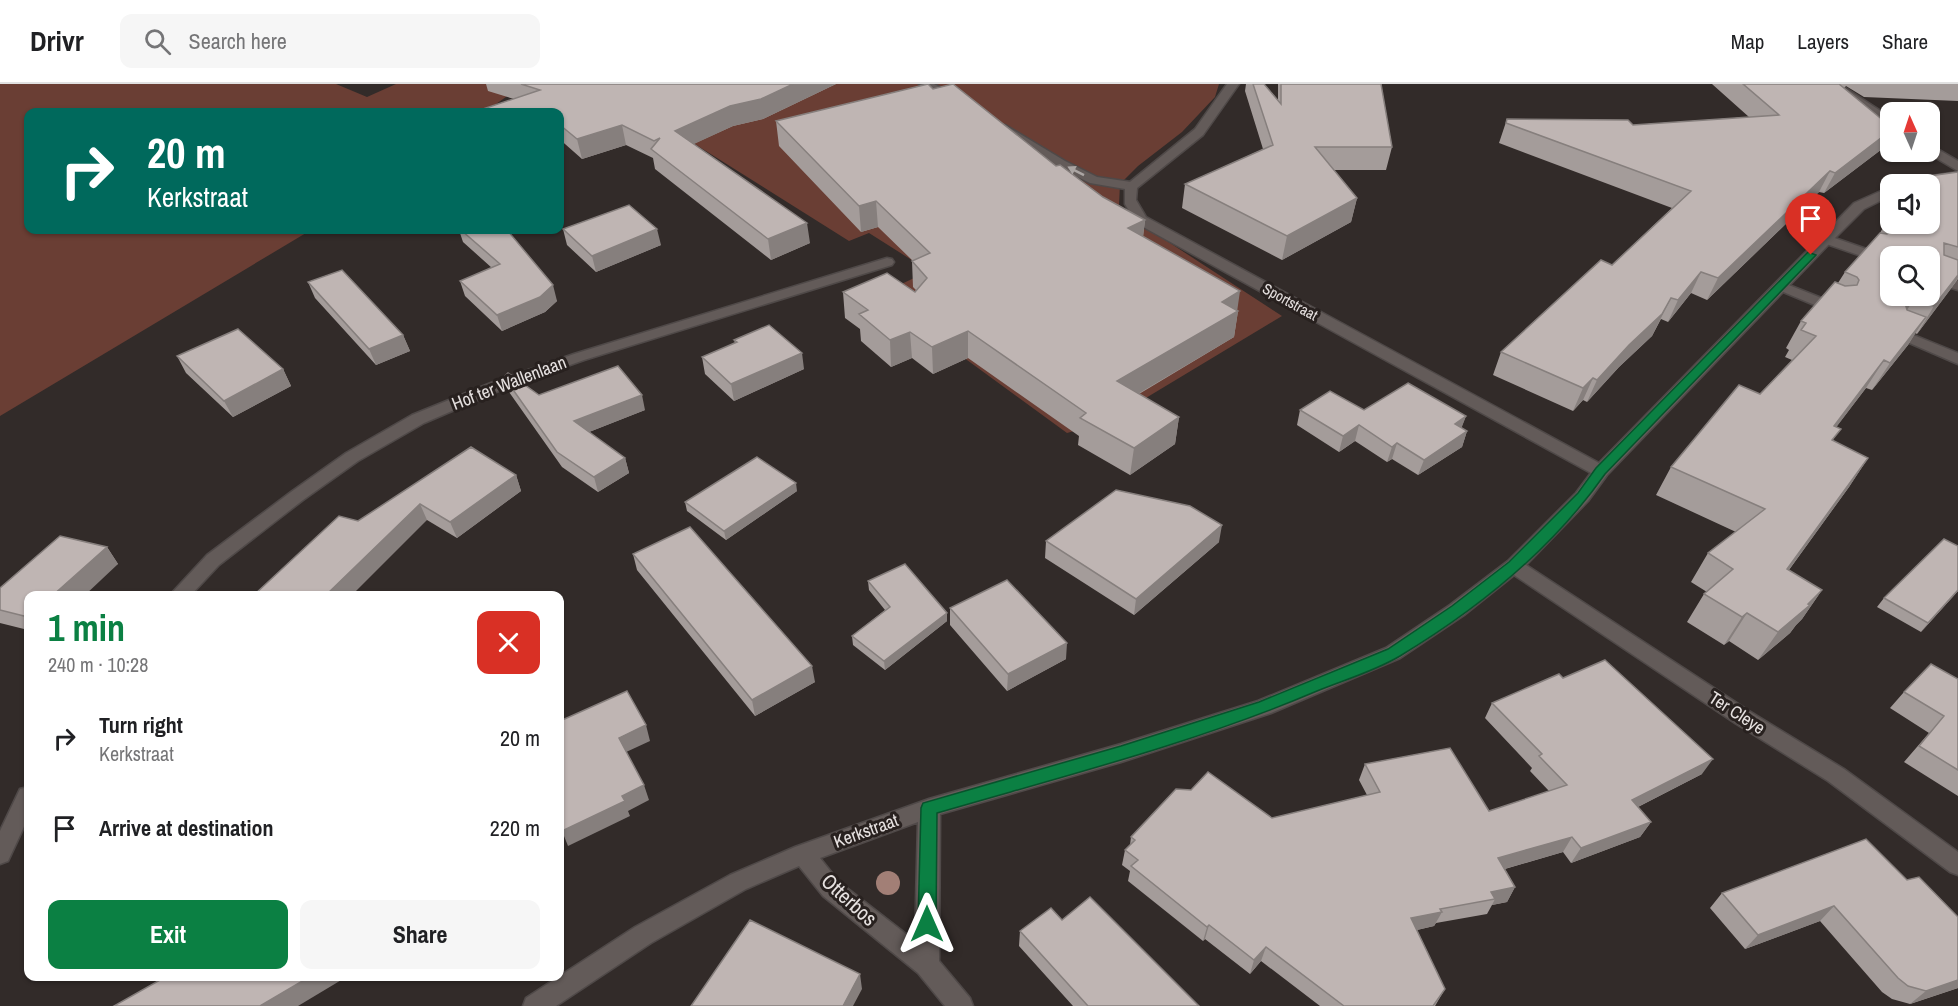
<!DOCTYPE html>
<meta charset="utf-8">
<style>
:root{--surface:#fff;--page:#f6f6f6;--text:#202124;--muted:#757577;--line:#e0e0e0;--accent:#0b8043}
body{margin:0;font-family:"Archivo Narrow",sans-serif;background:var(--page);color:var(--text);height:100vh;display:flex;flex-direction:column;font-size:22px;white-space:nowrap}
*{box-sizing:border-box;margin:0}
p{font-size:20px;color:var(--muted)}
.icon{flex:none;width:33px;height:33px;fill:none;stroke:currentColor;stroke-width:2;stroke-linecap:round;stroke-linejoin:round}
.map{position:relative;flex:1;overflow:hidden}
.drawer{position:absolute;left:24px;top:507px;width:540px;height:390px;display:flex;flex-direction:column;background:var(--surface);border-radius:12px;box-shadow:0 2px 4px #0004}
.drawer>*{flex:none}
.top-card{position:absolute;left:24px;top:24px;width:540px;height:126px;border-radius:12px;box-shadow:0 2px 4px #0004;background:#00695c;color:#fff;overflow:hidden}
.needle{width:39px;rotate:357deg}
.controls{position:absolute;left:1880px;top:18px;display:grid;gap:12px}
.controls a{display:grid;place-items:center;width:60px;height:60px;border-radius:12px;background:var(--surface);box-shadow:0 2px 4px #0004;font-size:30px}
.pin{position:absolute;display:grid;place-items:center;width:51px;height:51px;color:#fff;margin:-62px -26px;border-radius:50% 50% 50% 0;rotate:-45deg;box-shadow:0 0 6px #0007}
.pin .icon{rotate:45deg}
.me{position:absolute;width:66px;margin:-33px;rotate:0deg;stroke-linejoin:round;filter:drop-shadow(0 0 4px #0008)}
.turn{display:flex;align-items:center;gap:21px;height:126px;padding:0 24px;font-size:27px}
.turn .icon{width:78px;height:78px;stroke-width:2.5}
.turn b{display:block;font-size:42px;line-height:51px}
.round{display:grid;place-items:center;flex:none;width:63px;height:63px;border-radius:12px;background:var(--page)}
.summary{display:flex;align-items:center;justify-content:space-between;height:102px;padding:0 24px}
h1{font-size:36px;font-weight:800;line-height:45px;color:var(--accent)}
.button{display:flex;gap:12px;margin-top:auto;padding:12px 24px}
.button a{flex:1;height:69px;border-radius:12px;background:var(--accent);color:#fff;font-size:24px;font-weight:800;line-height:69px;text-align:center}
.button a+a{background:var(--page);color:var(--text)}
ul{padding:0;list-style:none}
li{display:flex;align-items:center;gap:18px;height:90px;padding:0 24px}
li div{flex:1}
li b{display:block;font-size:22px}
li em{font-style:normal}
header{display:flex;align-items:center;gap:36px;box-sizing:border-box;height:84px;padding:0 30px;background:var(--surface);border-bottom:2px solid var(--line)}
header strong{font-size:28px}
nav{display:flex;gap:33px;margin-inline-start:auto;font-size:21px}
.search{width:420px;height:54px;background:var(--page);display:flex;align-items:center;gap:15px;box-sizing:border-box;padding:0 21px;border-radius:12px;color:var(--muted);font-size:22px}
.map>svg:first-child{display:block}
.green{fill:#6a3e34}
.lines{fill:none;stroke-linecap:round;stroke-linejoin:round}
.service-casing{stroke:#4f4948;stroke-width:3}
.minor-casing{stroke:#4f4948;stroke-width:3}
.secondary-casing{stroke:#4f4948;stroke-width:3}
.service{fill:#635b59;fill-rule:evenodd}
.minor{fill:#635b59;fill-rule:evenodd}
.secondary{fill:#635b59;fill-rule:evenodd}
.tree{fill:#a27f76}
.wall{fill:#a49c9a}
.shaded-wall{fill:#867f7d}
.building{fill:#bfb5b3;stroke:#867f7d;stroke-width:1.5;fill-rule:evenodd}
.oneway{fill:#aba5a3}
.route{fill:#0b8043;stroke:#07532c;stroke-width:1.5}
.labels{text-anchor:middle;stroke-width:6;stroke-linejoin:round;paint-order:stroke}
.far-street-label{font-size:15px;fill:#e6e1e0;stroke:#28211f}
.street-label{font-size:18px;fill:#e6e1e0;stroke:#28211f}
.near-street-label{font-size:21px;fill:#e6e1e0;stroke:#28211f}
</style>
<header>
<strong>Drivr</strong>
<div class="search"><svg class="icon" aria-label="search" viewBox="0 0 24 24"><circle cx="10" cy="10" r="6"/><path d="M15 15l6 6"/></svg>Search here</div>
<nav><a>Map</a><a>Layers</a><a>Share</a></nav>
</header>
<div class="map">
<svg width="1958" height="922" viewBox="0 0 1958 922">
<rect width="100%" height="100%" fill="#322b29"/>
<path class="green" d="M0,0H336L367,13L396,0H524L485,28H28V146H311L0,332Z
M599,0H1219L1215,13L1182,48L1138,82L1120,100L1119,121L1147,144L1282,232L1106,338L1067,349L878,211L929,187L869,149L849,157Z"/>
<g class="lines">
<g class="service-casing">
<path id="service" d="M919,0H934L962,15L956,18L952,17Z
M1005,41L1065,77L1097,93L1131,98L1137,102L1131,106L1090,99L1057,83L1001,48L999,45Z
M1826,151L1875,168L1877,171L1870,175L1821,158L1819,155L1821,152Z
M1929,188L1958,197V206L1929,197Z
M1781,198L1839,221L1841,224L1839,227H1829L1776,205L1774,202Z
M1896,244L1958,269V280L1891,251L1889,248Z"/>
</g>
<g class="minor-casing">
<path id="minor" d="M1227,0H1239L1203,51L1137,104L1136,116L1146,133L1599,379L1854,119L1890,103V112L1864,125L1831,158L1607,391L1588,417L1526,481L1749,627L1844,685L1958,768V791L1950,788L1828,697L1735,639L1514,491L1464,531L1400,574L1271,629L1121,678L940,730L939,877L970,914L973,922H945L918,889L823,812L799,782L746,805L651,859L556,922H523L526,914L635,843L730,791L795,763L929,715L1121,660L1258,617L1386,564L1450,521L1508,477L1576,409L1591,389L1136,139L1125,120V102L1195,45ZM918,738L915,857L839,798L820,774Z
M1958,88V96L1928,100H1900L1906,96Z
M887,174L892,175L894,178L892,181L584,276L503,305L424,339L358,377L303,416L219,481L190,512H169L207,471L291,408L346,369L412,331L491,299L574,270Z
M28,703V734L8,777L0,780V747L20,705Z"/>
</g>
<g class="secondary-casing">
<path id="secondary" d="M1825,0H1839L1890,33V42Z
M1929,60L1958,77V87L1926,68H1929Z"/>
</g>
<use href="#service" class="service"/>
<use href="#minor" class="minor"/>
<use href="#secondary" class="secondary"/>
</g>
<circle class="tree" cx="888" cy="799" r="12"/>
<path class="wall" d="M486,0H836L763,35L733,42L693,60L810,159L771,176L655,85L653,74L626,61L582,75L514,15L488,7Z
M1246,0H1264L1278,16V0H1381L1392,63L1386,86H1334L1357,114L1351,138L1282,176L1182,124L1185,100L1263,65L1245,7Z
M1712,0H1958V17L1864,13L1846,2L1844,4L1882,65L1824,109L1819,108L1707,216L1691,209L1668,238L1661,235L1652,252L1619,283L1587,318L1583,316L1573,327L1493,291L1501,268L1612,181L1672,124L1499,59L1507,35L1633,41L1749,33Z
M933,5L1103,113L1145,136L1143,153L1238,227L1234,253L1139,310L1179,333L1175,360L1130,391L1078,361L1079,352L968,274L933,290L912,274L891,283L861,257L860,245L845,234L843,208H915L916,206L913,203L912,177H913L878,143L861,148L779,62L776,37Z
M1958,88V195L1917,250L1915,249L1908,261L1872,306L1866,304L1836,343L1833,357L1868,374L1849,403L1789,486L1822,506L1802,535L1796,541L1790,549L1758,576L1729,557L1724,561L1687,538L1704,510L1707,508L1691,498L1708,469L1736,448L1656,411L1671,383L1760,310L1792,276L1785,273L1789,266L1786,264L1801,237L1838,199L1845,188L1880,149L1886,138Z
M563,145L661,161L596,188L567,161Z
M459,146H507L557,217L545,228L502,247L465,212L460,197L492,184L463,158Z
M308,198L403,251L410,267L376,281L315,214Z
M734,256L804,285L734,317L705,290L702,273L735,259Z
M177,272L283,285L291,302L233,333L186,289Z
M504,293L539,311L645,326L589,348L625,374L629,389L598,408L562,383L509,308Z
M1300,326H1364L1466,332L1461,344L1467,347L1462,363L1418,391L1392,375L1387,378L1355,357L1339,368L1297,341Z
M516,391L521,407L457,454L427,436L358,437Z
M797,407L726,456L687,427L685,418Z
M1046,457L1219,458L1134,531L1045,474Z
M107,463L118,480L28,512V546L0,539V504Z
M633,470L815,598L755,632L637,486Z
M868,497L947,529V537L885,586L853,561L852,552L885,526L869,506Z
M1958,507L1921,548L1877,523L1884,514Z
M950,524L1066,575L1007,607L950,541Z
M1563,594L1702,690L1638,723L1651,738L1640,753L1571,779L1563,768L1505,785L1515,803L1507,818L1492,821L1487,830L1436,839L1434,842L1417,846L1445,905L1435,922H1320L1261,877L1250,890L1205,855L1203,857L1128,797L1130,787L1122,781L1125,766L1130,761L1131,753L1272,734L1367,711L1359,696L1365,680L1489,727L1549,707L1530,687L1532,684L1485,634L1492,619Z
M1958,595V712L1904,678L1929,649L1890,624L1904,608Z
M1907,796L1958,904L1910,920L1892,915L1882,908L1820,837L1745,865L1710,824L1722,809Z
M1062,836L1199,922H1073L1019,862L1020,847Z"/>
<path class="shaded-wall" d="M793,0H836L763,35L733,42L679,67L675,47L730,22Z
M560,41L564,60L560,62Z
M622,41L626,61L582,75L577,55Z
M1890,47V50L1882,65L1824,109L1835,89Z
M1830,87L1819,108L1707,216L1718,194Z
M1357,114L1351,138L1282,176L1287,152Z
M876,117L878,143L861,148L859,122Z
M1145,136L1142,161L1128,144Z
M807,139L810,159L771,176L768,155Z
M657,145L661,161L596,188L592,172Z
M1701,188L1691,209L1668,238L1678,216Z
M1958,191V194L1950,206L1917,250L1934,222Z
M553,201L557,217L545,228L502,247L497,231Z
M1240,207L1237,228L1238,227L1234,253L1114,324L1117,297L1222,218Z
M1671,214L1652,252L1619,283L1587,318L1597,296Z
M1914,215L1897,242L1905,219Z
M1926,233L1908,261L1872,306L1890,279Z
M968,247V274L933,290L932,263Z
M910,248L912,274L891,283L890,256Z
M403,251L410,267L376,281L369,265Z
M802,269L804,285L734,317L731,300Z
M1884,276L1866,304L1816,370L1834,342Z
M283,285L291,302L233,333L224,317Z
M1593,294L1583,316L1573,327L1583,304Z
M642,311L645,326L579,352L574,337Z
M1466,332L1460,348L1455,340Z
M1179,333L1175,360L1130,391L1134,364Z
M1359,341L1355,357L1339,368L1343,352Z
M1467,347L1462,363L1418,391L1424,376Z
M1397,359L1392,375L1387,378L1392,363Z
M625,374L629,389L598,408L594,393Z
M1868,374L1849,403L1769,513L1787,485Z
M516,391L521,407L457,454L450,438Z
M796,399L797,407L726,456L724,447Z
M420,420L427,436L351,512H325Z
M1222,441L1219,458L1134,531L1136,515Z
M107,463L118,480L84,512H52Z
M1822,506L1802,535L1796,541L1790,549L1758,576L1778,548Z
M1958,506V507L1921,548L1928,539Z
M947,529V537L885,586L884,577Z
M1747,529L1729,557L1724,561L1742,533Z
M1067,559L1066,575L1007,607L1008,590Z
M812,582L815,598L755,632L752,616Z
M646,641L650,657L624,669L619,654Z
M1713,675L1702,690L1622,731L1632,716Z
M644,701L649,716L628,727L630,732L568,762L562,747L622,712Z
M1651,738L1640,753L1571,779L1581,764Z
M1572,753L1563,768L1490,789L1498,774Z
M1515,803L1507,818L1492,821L1495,815L1491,808Z
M1834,822L1820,837L1745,865L1758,851Z
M1442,828L1434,842L1404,849L1411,834Z
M1209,841L1205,855L1203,857L1207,843Z
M1266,863L1261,877L1250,890L1254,876Z
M860,890L862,905L853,922H843Z
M311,892H348L298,922H260Z
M1958,896V904L1910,920L1926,907Z"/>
<path class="building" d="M521,0H793L761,15L730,22L675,47L807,139L768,155L651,65L660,54L654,57L622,41L577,55L560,41V28H474L540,6Z
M928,0L933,5L953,0L1056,82L1060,81L1103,113L1145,136L1128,144L1240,207L1222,218L1238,227L1117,297L1179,333L1134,364L1080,334L1086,329L968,247L932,263L910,248L890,256L859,230L868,226L843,208L887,189L915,208L927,194L912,177L930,169L876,117L859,122L776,37Z
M1253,0H1264L1281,20V0H1381L1392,63H1315L1357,114L1287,152L1185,100L1273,61Z
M1743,0H1839L1890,42V47L1835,89L1830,87L1718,194L1701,188L1678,216L1671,214L1662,230L1629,261L1597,296L1593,294L1583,304L1501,268L1601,176L1612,181L1691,107L1506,39L1507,35L1628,36L1633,41L1779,31Z
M1958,88V163L1944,159V171L1958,176V191L1934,222L1914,215L1905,219L1907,226L1926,233L1890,279L1884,276L1834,342L1841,345L1832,356L1868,374L1787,485L1822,506L1808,520L1810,521L1778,548L1747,529L1742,533L1704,510L1733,485L1708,469L1765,425L1671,383L1739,301L1760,310L1816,252L1801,246L1806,239L1801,237L1835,198L1845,202L1857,201L1859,196L1857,193L1845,188L1880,149L1887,150L1894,146L1892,140H1891H1929V100H1921L1929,92ZM1890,172H1929V212H1890Z
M629,121L657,145L592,172L563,145Z
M461,146H507L553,201L540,213L497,231L460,197L500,180Z
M342,186L403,251L369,265L308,198Z
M769,241L802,269L731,300L702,273L737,258L734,256Z
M238,245L283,285L224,317L177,272Z
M618,282L642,311L574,337L625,374L594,393L557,368L504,293L508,289L539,311Z
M1408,299L1466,332L1455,340L1467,347L1424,376L1397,359L1392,363L1359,341L1343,352L1300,326L1330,307L1364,326Z
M471,363L516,391L450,438L420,420L325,512H253L339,432L358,437Z
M757,373L796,399L724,447L685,418Z
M1116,406L1190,422L1222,441L1136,515L1046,457Z
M690,443L812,582L752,616L633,470Z
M60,452L107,463L52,512H28V533L0,526V504Z
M1944,455L1958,462V506L1928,539L1884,514Z
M905,480L947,529L884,577L852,552L890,523L868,497Z
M1007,496L1067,559L1008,590L950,524Z
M1605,576L1713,675L1632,716L1651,738L1581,764L1572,753L1498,774L1515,803L1491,808L1495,815L1440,825L1442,828L1411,834L1445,905L1433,922H1344L1266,863L1254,876L1209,841L1207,843L1131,782L1138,776L1125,766L1135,756L1131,753L1176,705L1191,706L1208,688L1272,734L1380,708L1365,680L1450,664L1489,727L1567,701L1539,672L1542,670L1492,619L1559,590L1563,594Z
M1931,580L1958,595V686L1919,662L1944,632L1904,608Z
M627,607L646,641L619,654L644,701L622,712L625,717L562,747L560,743V637Z
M1866,755L1907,796L1919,793L1958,833V896L1926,907L1908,902L1898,894L1834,822L1758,851L1722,809Z
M1090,813L1199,922H1088L1020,847L1051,824L1062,836Z
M750,836L860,890L843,922H691Z
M167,892H311L260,922H114Z"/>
<defs><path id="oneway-solid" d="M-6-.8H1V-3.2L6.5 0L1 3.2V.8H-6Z" transform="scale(1.5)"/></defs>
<use class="oneway" href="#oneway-solid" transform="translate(1076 87) rotate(-153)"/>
<path class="route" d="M1808,168L1816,171L1605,390C1553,464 1478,525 1400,572C1375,587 1344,596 1317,607C1195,659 1064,692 937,729L936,840L933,846L927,848L921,846L918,840L921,724L923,719L1121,662L1259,618L1388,565L1452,522L1509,478L1578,409L1596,384Z"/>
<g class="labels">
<g class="far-street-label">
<text transform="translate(1290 218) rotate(29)" y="5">Sportstraat</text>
</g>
<g class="street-label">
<text transform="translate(509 299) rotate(-21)" y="6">Hof ter Wallenlaan</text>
<text transform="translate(1737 629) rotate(33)" y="6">Ter Cleye</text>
<text transform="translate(866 747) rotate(-20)" y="6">Kerkstraat</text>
</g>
<g class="near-street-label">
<text transform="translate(849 816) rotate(42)" y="7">Otterbos</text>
</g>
</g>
</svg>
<div class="controls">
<a><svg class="needle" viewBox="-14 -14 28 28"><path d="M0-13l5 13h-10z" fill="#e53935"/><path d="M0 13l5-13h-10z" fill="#757577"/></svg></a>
<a><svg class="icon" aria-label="sound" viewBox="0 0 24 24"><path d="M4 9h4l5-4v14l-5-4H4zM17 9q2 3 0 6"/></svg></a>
<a><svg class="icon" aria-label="search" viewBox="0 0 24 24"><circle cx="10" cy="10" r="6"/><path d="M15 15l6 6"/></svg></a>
</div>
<div class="pin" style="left:1811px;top:171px;background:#d93025"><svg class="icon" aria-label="arrive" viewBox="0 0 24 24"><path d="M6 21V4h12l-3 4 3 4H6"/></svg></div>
<svg class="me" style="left:927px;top:840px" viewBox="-20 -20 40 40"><path d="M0-17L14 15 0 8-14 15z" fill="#0b8043" stroke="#fff" stroke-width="4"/></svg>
<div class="top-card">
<div class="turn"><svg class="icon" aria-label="right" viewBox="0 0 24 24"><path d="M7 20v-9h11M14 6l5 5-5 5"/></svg><div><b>20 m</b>Kerkstraat</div></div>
</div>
<section class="drawer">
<div class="summary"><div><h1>1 min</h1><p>240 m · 10:28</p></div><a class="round" style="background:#d93025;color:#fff"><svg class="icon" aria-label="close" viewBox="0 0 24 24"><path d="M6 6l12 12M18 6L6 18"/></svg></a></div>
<ul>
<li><svg class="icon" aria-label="right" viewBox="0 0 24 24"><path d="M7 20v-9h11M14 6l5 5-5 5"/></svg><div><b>Turn right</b><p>Kerkstraat</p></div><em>20 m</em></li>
<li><svg class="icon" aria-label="arrive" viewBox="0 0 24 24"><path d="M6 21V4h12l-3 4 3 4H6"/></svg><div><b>Arrive at destination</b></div><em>220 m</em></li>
</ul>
<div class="button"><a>Exit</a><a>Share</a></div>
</section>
</div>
